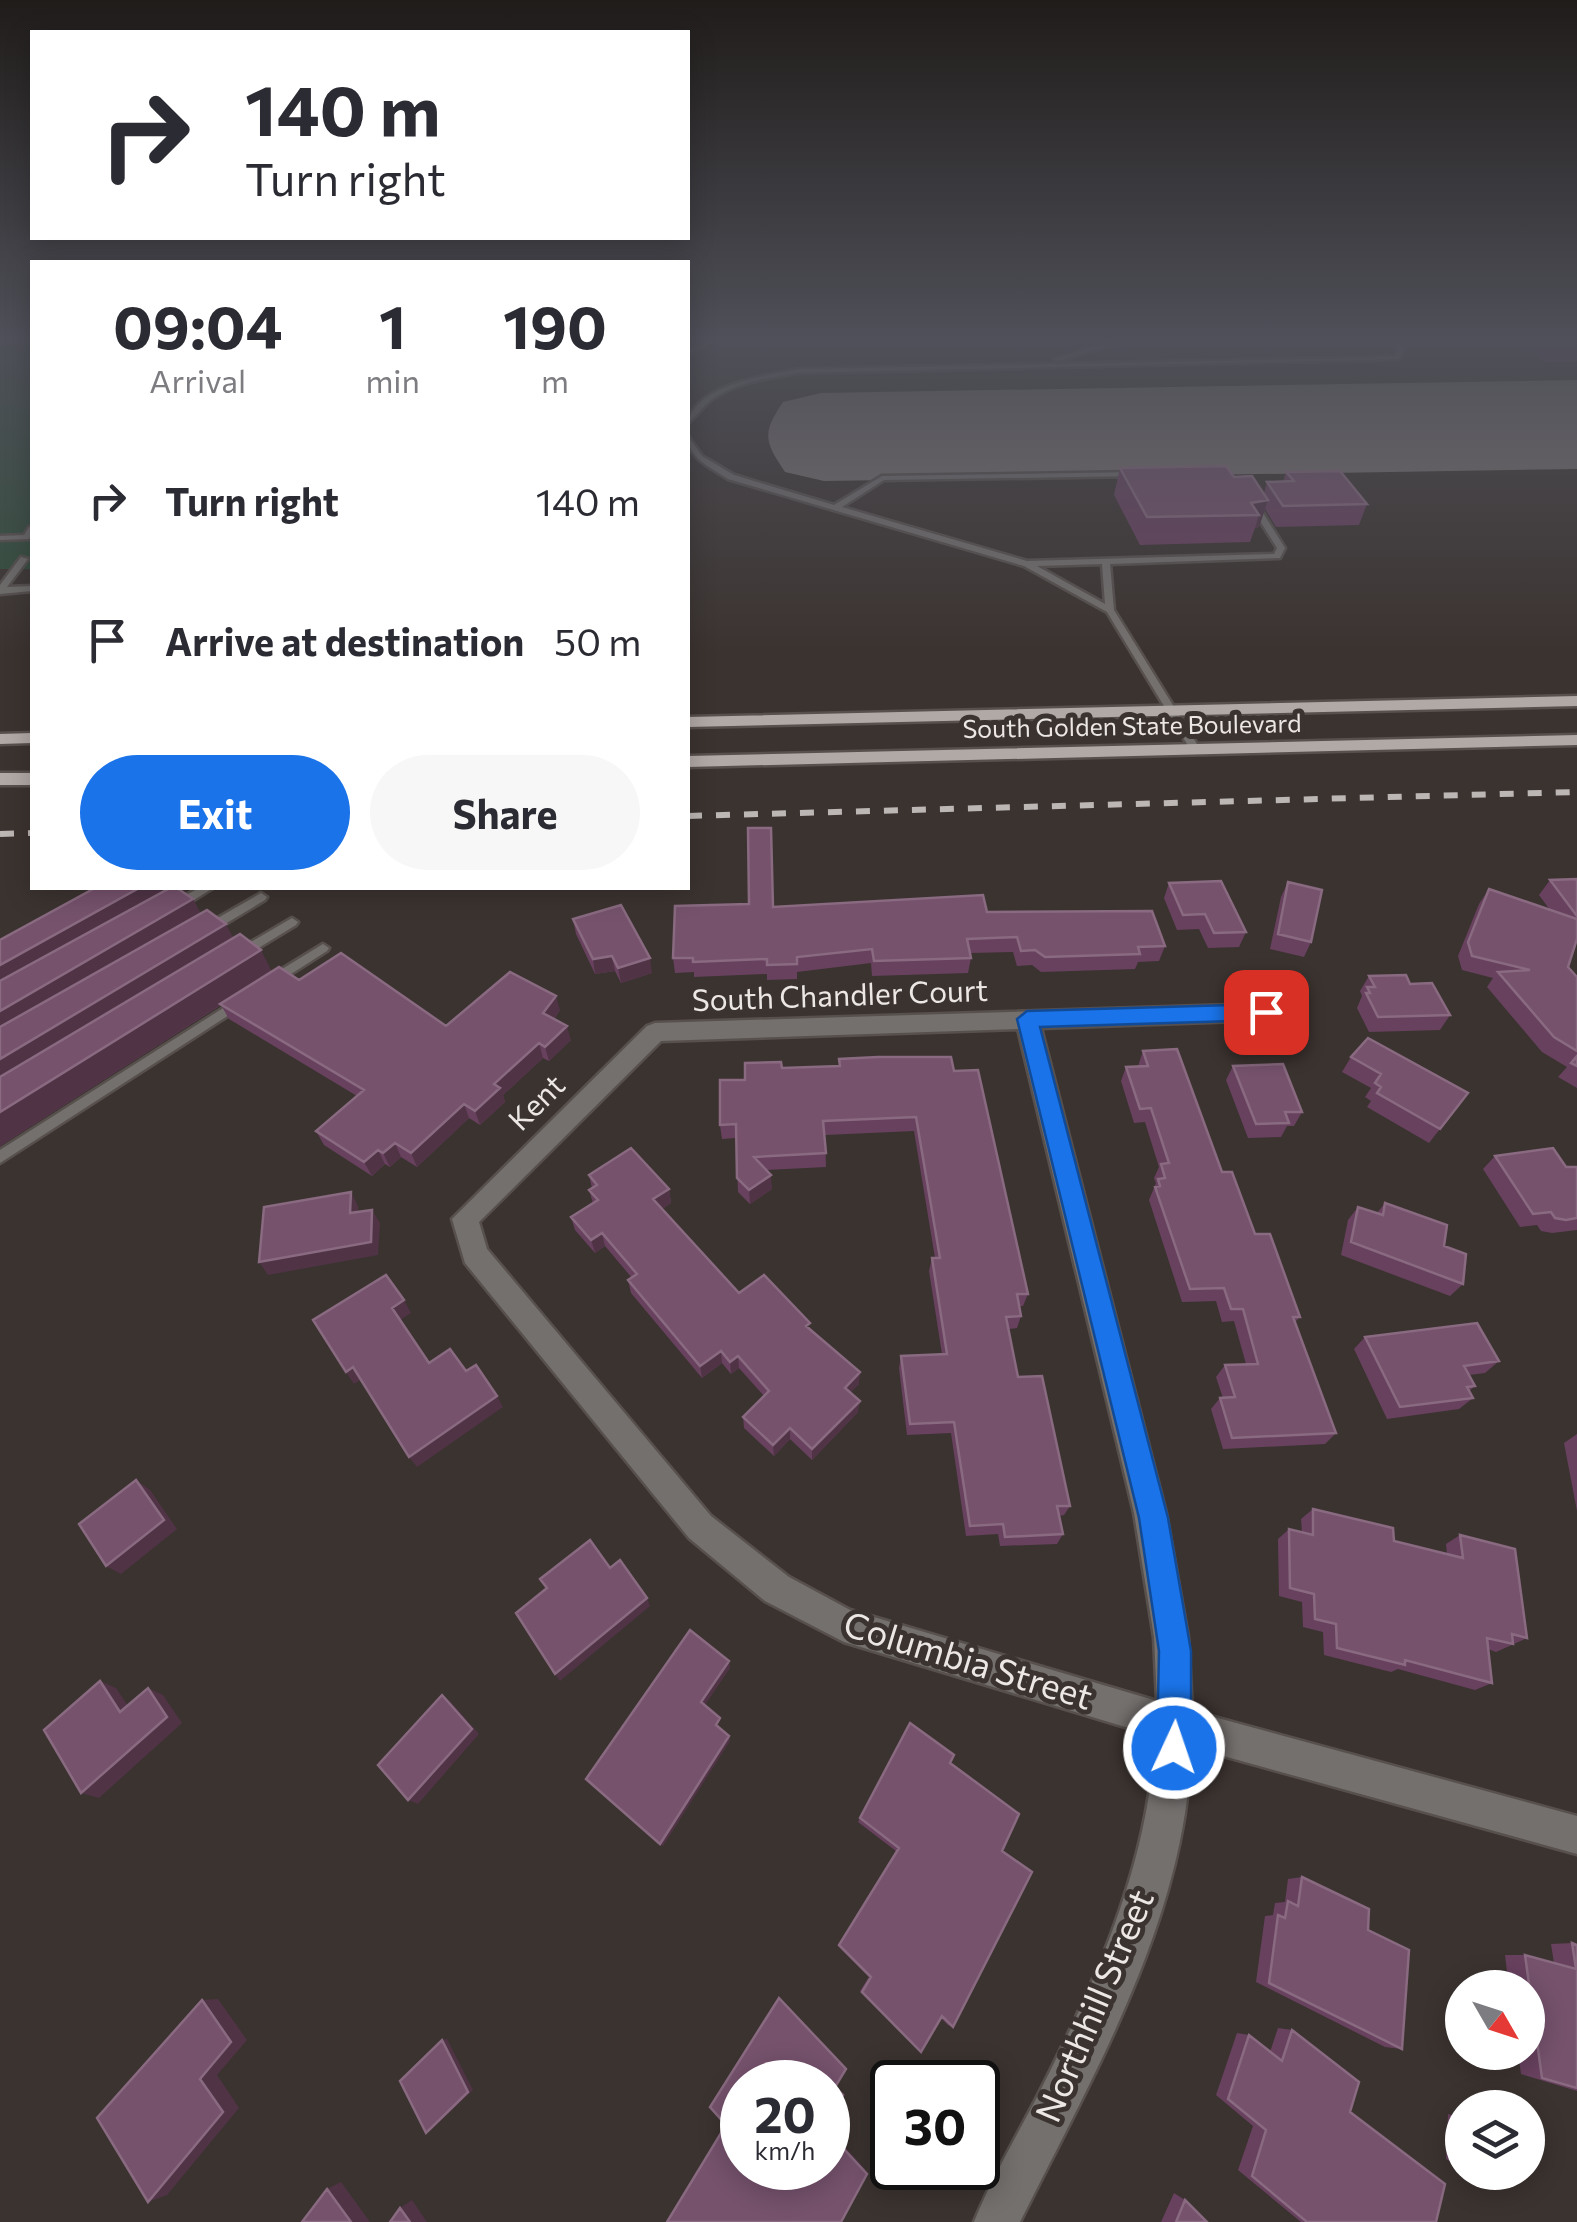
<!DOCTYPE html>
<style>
:root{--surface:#fff;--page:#f7f7f7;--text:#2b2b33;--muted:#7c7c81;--accent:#1a73e8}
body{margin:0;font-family:Commissioner,sans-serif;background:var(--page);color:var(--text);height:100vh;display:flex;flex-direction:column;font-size:38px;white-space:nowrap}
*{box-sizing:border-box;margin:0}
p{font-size:32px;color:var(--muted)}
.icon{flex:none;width:55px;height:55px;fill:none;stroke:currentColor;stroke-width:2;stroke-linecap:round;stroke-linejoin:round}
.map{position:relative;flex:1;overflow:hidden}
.drawer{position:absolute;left:30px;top:260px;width:660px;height:630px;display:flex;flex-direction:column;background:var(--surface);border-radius:0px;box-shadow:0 5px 25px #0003}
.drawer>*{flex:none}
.hud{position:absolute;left:30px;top:30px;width:660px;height:210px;border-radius:0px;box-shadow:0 5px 25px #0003;background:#fff;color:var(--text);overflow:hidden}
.needle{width:65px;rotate:129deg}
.buttons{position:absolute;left:1445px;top:1970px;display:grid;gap:20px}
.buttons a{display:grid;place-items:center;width:100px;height:100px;border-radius:50%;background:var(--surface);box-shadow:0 5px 25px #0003;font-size:50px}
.speed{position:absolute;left:720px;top:2060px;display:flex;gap:20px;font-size:50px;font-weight:700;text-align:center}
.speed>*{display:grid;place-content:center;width:130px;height:130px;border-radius:50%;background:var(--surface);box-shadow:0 5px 25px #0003;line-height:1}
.speed small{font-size:25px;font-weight:400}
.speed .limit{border:5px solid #111;border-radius:15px;background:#fff;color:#111}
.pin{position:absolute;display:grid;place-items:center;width:85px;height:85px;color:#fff;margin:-42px;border-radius:20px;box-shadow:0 5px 15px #0006}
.me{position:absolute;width:110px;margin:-55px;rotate:3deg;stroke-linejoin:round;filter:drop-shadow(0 0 8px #0008)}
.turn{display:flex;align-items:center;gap:35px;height:210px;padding:0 50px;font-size:45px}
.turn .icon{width:130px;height:130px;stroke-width:2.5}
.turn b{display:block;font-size:70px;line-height:85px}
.eta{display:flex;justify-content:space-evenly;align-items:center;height:170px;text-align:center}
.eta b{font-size:60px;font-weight:700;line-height:70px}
.cta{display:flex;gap:20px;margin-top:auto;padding:20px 50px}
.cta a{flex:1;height:115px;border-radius:60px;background:var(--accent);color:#fff;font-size:40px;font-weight:700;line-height:115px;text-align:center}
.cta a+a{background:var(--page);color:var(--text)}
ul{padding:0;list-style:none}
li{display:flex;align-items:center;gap:30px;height:140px;padding:0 50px}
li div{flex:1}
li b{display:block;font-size:38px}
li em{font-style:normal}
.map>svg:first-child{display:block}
.green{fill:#314d3a}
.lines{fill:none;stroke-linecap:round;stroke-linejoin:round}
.runway{fill:#7c7472;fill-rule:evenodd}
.service-casing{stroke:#57504d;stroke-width:5}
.minor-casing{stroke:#57504d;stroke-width:5}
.primary-casing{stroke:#57504d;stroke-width:5}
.service{fill:#74706e;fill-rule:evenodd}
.minor{fill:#74706e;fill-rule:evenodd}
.primary{fill:#b1a9a6;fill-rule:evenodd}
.rail{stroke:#bcb6b4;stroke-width:6;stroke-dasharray:14 14;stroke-linecap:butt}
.wall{fill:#68415f}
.shaded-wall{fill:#503446}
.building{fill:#76526d;stroke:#896a80;stroke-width:2.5}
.route{fill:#1a73e8;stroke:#114b97;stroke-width:2.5}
.labels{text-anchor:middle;stroke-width:10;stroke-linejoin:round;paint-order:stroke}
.far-street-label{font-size:25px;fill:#ece7e5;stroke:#3b3330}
.street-label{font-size:30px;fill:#ece7e5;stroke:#3b3330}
.near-street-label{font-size:35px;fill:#ece7e5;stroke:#3b3330}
</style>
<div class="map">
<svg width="1577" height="2222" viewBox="0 0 1577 2222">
<rect width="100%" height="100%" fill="#3b3330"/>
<path class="green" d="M0,342H32V569H0Z"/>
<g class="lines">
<path class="runway" d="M1577,380V469L824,481L785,472C764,441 762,433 783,402L821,393Z"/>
<g class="service-casing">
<path id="service" d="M706,342H715L688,354V350Z
M1111,342H1122L1057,361L1054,359Z
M1392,342H1399L1405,348L1399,359L799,373C769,378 736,382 711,400C702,407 696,417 688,423C694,385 767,375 799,369L1362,358L1395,356L1399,348Z
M688,436L702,456L734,475L834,505L882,476L1139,472V476H1136L884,480L842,507L1027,561L1274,554L1277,548L1250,505L1254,503L1258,505L1285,548L1280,558H1277L1110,564L1114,610L1200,749L1195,752L1190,749L1107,612L1024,566L728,479C711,467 688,459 688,436ZM1102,564L1105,604L1037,566Z
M29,527H32V534L29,539L0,540V536L24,535Z
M21,557L28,559L7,587L32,586V591L0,594V585Z
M199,888H213L178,910H170V904Z
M261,893L267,897L265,900L210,933H202L200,930L202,927Z
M292,918L298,922L296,925L242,958H234L232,955L234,952Z
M323,944L329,948L327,951L277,983H269L267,980L269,977Z
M239,998L245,1003L243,1006L0,1163V1150Z"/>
</g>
<g class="minor-casing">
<path id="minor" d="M1266,1004L1278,1012L1266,1020L1041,1028L1166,1513L1188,1637L1192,1711L1577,1816V1854L1191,1747C1187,1916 1093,2075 1020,2222H974C991,2180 1015,2139 1036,2099C1094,1985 1149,1866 1155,1736L844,1642L765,1601L689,1538L465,1263L452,1219L647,1026L655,1023ZM1018,1029L1134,1513L1154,1637L1157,1701L850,1610L789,1577L711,1516L487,1249L479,1222L661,1041Z"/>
</g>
<g class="primary-casing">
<path id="primary" d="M1577,696V706L688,727V717Z
M32,733V743L0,744V734Z
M1577,735V745L688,767V756Z
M0,773H32V785H0Z"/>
</g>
<use href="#service" class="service"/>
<use href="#minor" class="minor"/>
<use href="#primary" class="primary"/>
<path class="rail" d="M688,816L1577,792
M0,834L32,833"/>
</g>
<path class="wall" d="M1520,342H1577V361L1545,362Z
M1120,468L1234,477L1264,493L1267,482H1283L1286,472L1367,504L1359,525L1276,527L1265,509L1259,527L1255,528L1250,542L1140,545L1114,495Z
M1577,879V939L1568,967L1577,977V1088L1558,1077L1567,1067L1542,1052L1487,987L1493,978L1462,970L1458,956L1479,904L1489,889L1550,910L1539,895L1550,880Z
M1288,882L1311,942L1304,957L1270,949L1281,897Z
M1169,883L1246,932L1239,947L1208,948L1199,929L1177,930L1164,898Z
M193,899L200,913L234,938L272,971L446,1026L560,1010L554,1019L571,1040L549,1061L543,1058L503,1095L505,1102L480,1125L469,1118L417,1167L401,1157L390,1167L385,1164L372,1176L324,1145L316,1131L357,1096L229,1019L221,1005L0,1146V940Z
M773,907L987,912L1165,946L1159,961L1138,962L1135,969L1041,972L1032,965L1017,966L1013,952L970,953L971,958L968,973L872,976L871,963L797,972V979L767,980V974L694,977V972L675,973L673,958Z
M573,919L652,973L621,983L615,971L595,974L576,934Z
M1369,976L1410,984L1450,1015L1440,1030L1369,1032L1357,1008L1362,996L1360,991Z
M1143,1051L1222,1172L1300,1317L1295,1322L1336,1433L1325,1444L1223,1449L1211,1409L1220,1398H1223L1216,1377L1225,1365L1246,1364L1234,1321L1222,1322L1216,1301L1182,1302L1149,1200L1156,1183L1154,1178L1159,1167L1145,1122L1134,1123L1121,1081L1126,1067L1138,1066Z
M1351,1057L1468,1093L1429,1143L1367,1107L1371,1101L1365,1097L1371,1088L1342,1072Z
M839,1059L954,1071L1028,1294L1023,1306H1020L1021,1316L1017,1328L1009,1329L1018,1377L1070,1506L1064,1515L1059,1516L1063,1534L1057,1544L1000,1546L998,1534L966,1536L951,1433L907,1435L899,1368L901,1356L942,1354L929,1271L932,1258H935L914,1131L825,1135L826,1167L766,1170L772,1189L750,1204L738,1192L736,1138L722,1139L720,1125L745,1080L782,1068L839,1066Z
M1233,1066L1302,1112L1294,1126H1287L1281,1137L1248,1138L1226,1080Z
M1495,1156L1577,1167V1230L1552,1233L1541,1231L1537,1225L1520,1227L1483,1169Z
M589,1175L669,1189L671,1203L662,1209L739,1293L809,1329L859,1384L850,1392L858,1412L812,1460L790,1439L774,1456L744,1428L743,1417L764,1396L739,1368L731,1374L722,1363L702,1378L631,1293L628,1280L632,1278L605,1246L595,1253L575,1230L571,1217L593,1203L589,1190L592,1188Z
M1385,1203L1444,1246L1463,1284L1450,1296L1341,1255L1348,1220L1358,1207L1377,1213Z
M1365,1337L1499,1361L1485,1373L1469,1375L1475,1386L1469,1391L1473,1398L1459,1409L1387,1419L1354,1349Z
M1577,1434V1511L1564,1443Z
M1313,1509L1394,1541L1447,1554L1446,1544L1460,1535L1527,1638L1496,1652L1488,1649L1492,1683L1475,1690L1398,1669L1391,1672L1324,1655L1323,1632L1303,1627L1302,1602L1279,1596L1278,1539L1289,1529L1302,1532L1301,1519Z
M910,1723L950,1763L953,2027L948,2025L941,2018L921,2052L860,1991L869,1977L838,1946L896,1851L858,1822Z
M1302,1877L1368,1930L1402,2049L1385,2047L1256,1982L1265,1916L1273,1915L1275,1903L1285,1902L1288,1879Z
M1572,1943L1577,1945V2091L1521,2074L1518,2052H1528V1988H1509L1505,1955H1525L1554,1963L1551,1944Z
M1278,2028L1292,2030L1350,2112L1436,2222H1301L1238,2170L1253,2126L1216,2095L1237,2033L1249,2035L1270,2052Z
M1448,2114L1462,2118V2168L1446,2159Z
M1471,2172H1506V2186L1485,2180Z
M1174,2193L1185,2200L1207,2222H1161Z"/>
<path class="shaded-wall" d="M1268,500L1259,527L1255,528L1259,515L1251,503Z
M139,888H168L0,997V965Z
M193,899L205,922L0,1044V1011Z
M226,924L238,947L0,1093V1059Z
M261,950L272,972L0,1146V1112Z
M612,956L615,971L595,974L593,959Z
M650,958L652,973L621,983L618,968Z
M556,996L560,1010L547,1028L543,1013Z
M567,1026L571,1040L549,1061L545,1047Z
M539,1043L543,1058L503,1095L505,1102L480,1125L475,1111L494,1084Z
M464,1104L469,1118L417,1167L411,1153Z
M395,1143L401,1157L390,1167L383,1153Z
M378,1150L385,1164L372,1176L364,1162Z
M771,1175L772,1189L750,1204L749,1190Z
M669,1189L671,1203L656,1213L653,1199Z
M351,1192L358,1206V1227L350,1213Z
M372,1210L380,1223L378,1255L268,1275L259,1262Z
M602,1233L605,1246L595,1253L591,1240Z
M404,1300L411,1313L400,1320L392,1308Z
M721,1351L722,1363L702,1378L700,1366Z
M738,1356L739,1368L731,1374L730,1362Z
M353,1367L362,1379L354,1384L346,1372Z
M860,1372L859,1384L844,1399L845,1388Z
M497,1396L503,1407L417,1467L409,1457Z
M860,1401L858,1412L812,1460V1449Z
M790,1428V1439L774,1456L773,1445Z
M136,1480L150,1490L177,1529L121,1574L106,1566Z
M647,1598L650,1606L560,1681L555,1674Z
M729,1661L730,1668L703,1708L701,1702Z
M100,1681L116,1688L136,1718L120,1712Z
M148,1688L163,1695L182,1723L99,1798L81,1793Z
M442,1695L450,1701L479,1734L418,1804L408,1800Z
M729,1736L730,1741L663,1846L660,1844Z
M218,1999L247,2040L217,2075L239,2108L167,2195L148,2202L200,2079L202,2000Z
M447,2039L473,2090L431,2130L426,2133L442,2040Z
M828,2128L864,2168L867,2174L828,2132Z
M341,2182L370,2222H351L327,2189Z
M412,2200L427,2222H410L400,2208Z"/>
<path class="building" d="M1226,466L1234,477L1252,476L1268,500L1251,503L1259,515L1147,517L1120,468Z
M1340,471L1367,504L1283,506L1267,482L1294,481L1286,472Z
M748,828H771L773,907L983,895L987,912L1152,911L1165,946L1138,947L1140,954L1045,957L1035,950L1021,951L1017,937L967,939L971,958L874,961L872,949L797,957V964L767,965V959L693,962V958H673L675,906L749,904Z
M1577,879V916L1550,880Z
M1221,881L1246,932L1214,933L1205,914L1183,915L1169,883Z
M1288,882L1322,890L1311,942L1278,934Z
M95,888H139L0,965V940Z
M170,888H177L193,899L0,1011V981Z
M1489,889L1577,919V939L1568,967L1577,977V1051L1554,1037L1498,972L1530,970L1472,956L1468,942Z
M621,905L650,958L618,968L612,956L593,959L573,919Z
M207,910L226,924L0,1059V1027Z
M240,934L261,950L0,1112V1077Z
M341,953L446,1026L510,972L556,996L543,1013L567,1026L545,1047L539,1043L494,1084L500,1088L475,1111L464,1104L411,1153L395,1143L383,1153L378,1150L364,1162L316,1131L364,1090L220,1004L279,967L299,980Z
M1406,975L1410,984L1432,983L1450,1015L1378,1017L1366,993H1370L1367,987H1375L1369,976Z
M1368,1038L1468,1093L1440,1129L1377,1093L1381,1087L1375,1083L1381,1074L1351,1057Z
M1177,1049L1222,1172H1232L1255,1234H1270L1300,1317H1293L1336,1433L1232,1438L1220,1398L1235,1397L1225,1365L1258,1364L1243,1309H1231L1224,1288L1190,1289L1155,1187L1160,1186L1158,1179L1165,1178L1161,1164L1169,1163L1151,1108L1140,1109L1126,1067L1148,1066L1143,1051Z
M1577,1056V1066L1571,1063Z
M878,1057H951L954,1071L978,1070L1028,1294H1017L1021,1316L1006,1317L1018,1377L1042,1376L1070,1506H1057L1063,1534L1005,1537L1003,1524L970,1526L954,1422L910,1424L901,1356L947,1354L932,1258H940L916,1117L823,1121L826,1153L754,1157L771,1175L749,1190L737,1178L736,1124L720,1125V1080H745V1063L781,1062L782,1068L840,1066L839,1059Z
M1283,1064L1302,1112H1285L1289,1123L1256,1124L1233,1066Z
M631,1148L669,1189L653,1199L739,1293L764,1275L810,1323L806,1326L860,1372L845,1388L860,1401L812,1449L790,1428L773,1445L743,1417L769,1391L738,1356L730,1362L721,1351L700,1366L628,1280L637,1274L602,1233L591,1240L571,1217L598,1200L589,1190L597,1185L589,1175Z
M1553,1148L1566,1167H1577V1218L1566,1220L1555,1218L1551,1212L1533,1214L1495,1156Z
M351,1192L350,1213L372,1210L371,1242L259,1262L264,1207Z
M1385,1203L1447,1225L1444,1246L1466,1254L1463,1284L1351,1242L1358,1207L1383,1215Z
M386,1275L404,1300L392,1308L429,1363L450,1349L466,1371L476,1365L497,1396L409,1457L353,1367L346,1372L313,1320Z
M1477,1323L1499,1361L1464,1366L1475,1386L1467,1387L1473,1398L1400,1407L1365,1337Z
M136,1480L164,1520L106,1566L79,1524Z
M1313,1509L1393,1528L1394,1541L1463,1558L1460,1535L1515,1549L1527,1638L1512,1634L1513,1644L1487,1638L1492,1683L1405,1660V1665L1337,1648L1336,1624L1315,1619L1314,1594L1290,1588L1289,1529L1313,1535Z
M590,1540L610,1568L620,1560L647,1598L555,1674L516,1613L547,1588L540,1579Z
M690,1630L729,1661L701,1702L720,1718L716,1725L729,1736L660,1844L586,1779Z
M100,1681L120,1712L148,1688L167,1717L81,1793L44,1730Z
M442,1695L472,1729L408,1800L378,1765Z
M910,1723L954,1755L950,1763L1019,1814L1002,1851L1032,1872L953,2027L942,2016L921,2052L862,1992L871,1977L839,1945L899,1848L860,1818Z
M1302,1877L1369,1909L1368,1930L1409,1950L1402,2049L1269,1983L1278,1915L1285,1918L1288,1901L1298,1906Z
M1572,1943L1577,1945V2088L1542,2078L1525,1955L1576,1969Z
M779,1998L846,2069L835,2087L843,2095L828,2121V2082H742V2168H828V2132L867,2174L841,2222H667L726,2125L710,2107Z
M202,2000L231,2042L200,2079L223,2112L148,2202L97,2118Z
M1292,2030L1359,2082L1350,2112L1445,2184L1436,2222H1307L1252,2176L1266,2130L1228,2099L1249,2035L1282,2061Z
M442,2040L468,2092L426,2133L400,2081Z
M1480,2172H1506V2186Z
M327,2189L351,2222H302Z
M1185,2200L1207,2222H1176Z
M400,2208L410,2222H390Z"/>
<linearGradient id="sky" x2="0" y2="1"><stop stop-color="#201c1a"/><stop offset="0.52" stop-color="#4f5059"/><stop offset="1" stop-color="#4f5059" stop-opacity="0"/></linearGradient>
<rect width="1577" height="653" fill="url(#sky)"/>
<path class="route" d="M1266,1004L1277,1012L1266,1020L1040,1027L1168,1518L1191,1651V1748L1186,1759L1174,1764L1162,1759L1157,1748L1159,1651L1139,1518L1017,1019L1027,1011Z"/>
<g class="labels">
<g class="far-street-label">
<text transform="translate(1132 726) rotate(-1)" y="9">South Golden State Boulevard</text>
</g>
<g class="street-label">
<text transform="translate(840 996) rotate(-2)" y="10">South Chandler Court</text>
<text transform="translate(537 1103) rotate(-45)" y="10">Kent</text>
</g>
<g class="near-street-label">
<text transform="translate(968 1661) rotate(17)" y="12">Columbia Street</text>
<text transform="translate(1095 2006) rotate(-67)" y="12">Northhill Street</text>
</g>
</g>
</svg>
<div class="buttons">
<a><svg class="needle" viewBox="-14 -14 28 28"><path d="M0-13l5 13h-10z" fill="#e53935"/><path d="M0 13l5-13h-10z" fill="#7c7c81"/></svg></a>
<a><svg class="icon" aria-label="layers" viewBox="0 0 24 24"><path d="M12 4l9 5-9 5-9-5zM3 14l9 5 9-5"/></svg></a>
</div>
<div class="speed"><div>20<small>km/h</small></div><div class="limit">30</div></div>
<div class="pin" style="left:1266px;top:1012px;background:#d93025"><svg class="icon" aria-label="arrive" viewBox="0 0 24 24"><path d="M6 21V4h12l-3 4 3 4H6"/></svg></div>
<svg class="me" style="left:1174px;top:1748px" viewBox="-20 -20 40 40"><circle r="17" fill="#1a73e8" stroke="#fff" stroke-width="3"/><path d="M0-11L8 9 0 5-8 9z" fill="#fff"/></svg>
<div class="hud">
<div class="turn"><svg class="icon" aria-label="right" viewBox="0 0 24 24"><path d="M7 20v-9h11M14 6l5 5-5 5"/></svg><div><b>140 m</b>Turn right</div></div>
</div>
<section class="drawer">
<div class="eta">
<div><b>09:04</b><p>Arrival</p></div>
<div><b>1</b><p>min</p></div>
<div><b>190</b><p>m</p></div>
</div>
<ul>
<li><svg class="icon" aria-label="right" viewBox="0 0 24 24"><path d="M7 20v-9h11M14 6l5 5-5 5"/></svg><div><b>Turn right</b></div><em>140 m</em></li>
<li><svg class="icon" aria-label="arrive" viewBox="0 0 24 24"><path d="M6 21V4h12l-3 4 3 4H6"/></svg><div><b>Arrive at destination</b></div><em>50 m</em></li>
</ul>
<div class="cta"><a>Exit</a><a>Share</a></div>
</section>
</div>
